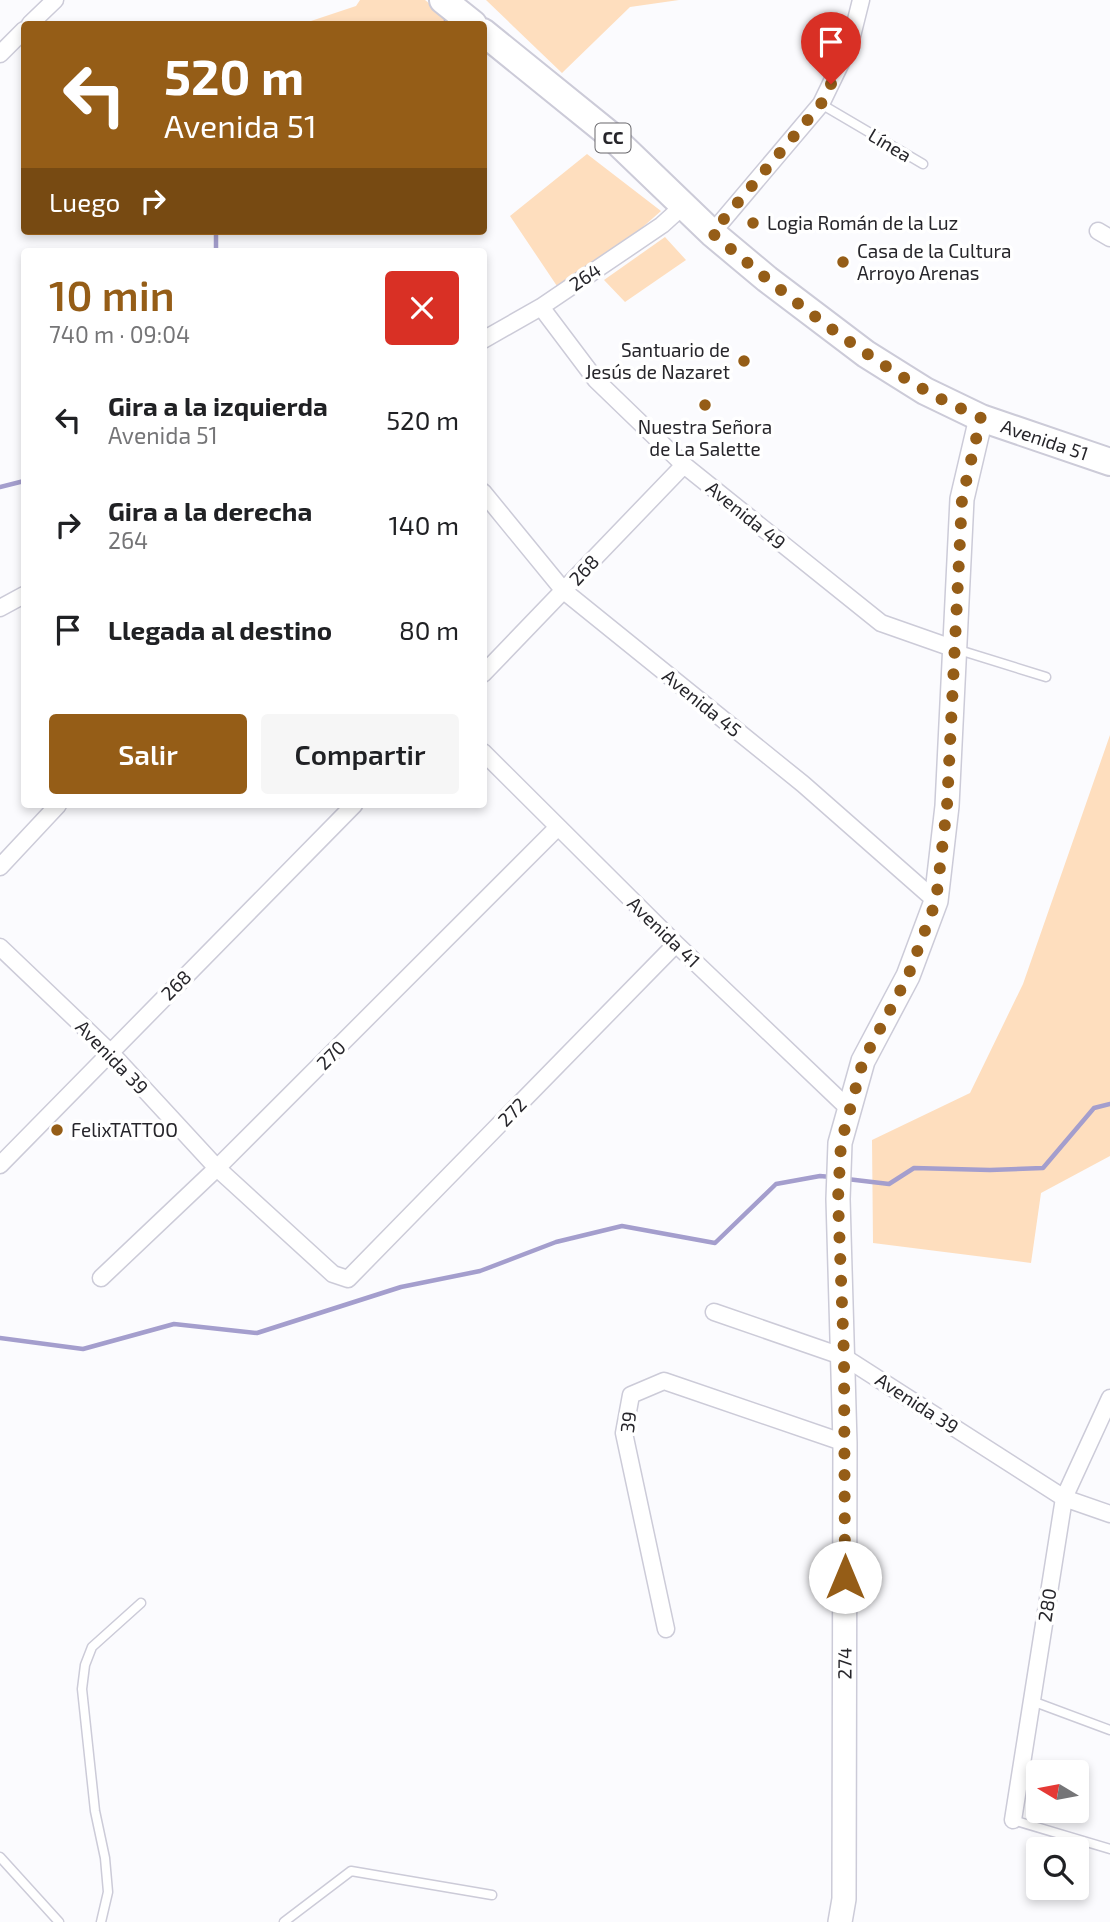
<!DOCTYPE html>
<html lang="es">
<meta charset="utf-8">
<style>
:root{--surface:#fff;--page:#f6f6f6;--text:#202124;--muted:#757577;--accent:#955d17}
body{margin:0;font-family:"Exo 2",sans-serif;background:var(--page);color:var(--text);height:100vh;display:flex;flex-direction:column;font-size:26px;white-space:nowrap}
*{box-sizing:border-box;margin:0}
p{font-size:23px;color:var(--muted)}
.icon{flex:none;width:38px;height:38px;fill:none;stroke:currentColor;stroke-width:2;stroke-linecap:round;stroke-linejoin:round}
.map{position:relative;flex:1;overflow:hidden}
.panel{position:absolute;left:21px;top:248px;width:466px;height:560px;display:flex;flex-direction:column;background:var(--surface);border-radius:7px;box-shadow:0 4px 10px #0003}
.panel>*{flex:none}
.guide{position:absolute;left:21px;top:21px;width:466px;height:214px;border-radius:7px;box-shadow:0 4px 10px #0003;background:#955d17;color:#fff;overflow:hidden}
.needle{width:46px;rotate:280deg}
.fabs{position:absolute;left:1026px;top:1760px;display:grid;gap:14px}
.fabs a{display:grid;place-items:center;width:63px;height:63px;border-radius:7px;background:var(--surface);box-shadow:0 4px 10px #0003;font-size:35px}
.pin{position:absolute;display:grid;place-items:center;width:60px;height:60px;color:#fff;margin:-72px -30px;border-radius:50% 50% 50% 0;rotate:-45deg;box-shadow:0 0 7px #0007}
.pin .icon{rotate:45deg}
.me{position:absolute;width:77px;margin:-38px;rotate:0deg;stroke-linejoin:round;filter:drop-shadow(0 0 5px #0008)}
.turn{display:flex;align-items:center;gap:24px;height:147px;padding:0 28px;font-size:32px}
.turn .icon{width:91px;height:91px;stroke-width:2.5}
.turn b{display:block;font-size:49px;line-height:60px}
.then{display:flex;align-items:center;height:66px;padding:0 28px;background:#0003;gap:14px;font-size:26px}
.round{display:grid;place-items:center;flex:none;width:74px;height:74px;border-radius:7px;background:var(--page)}
.head{display:flex;align-items:center;justify-content:space-between;height:119px;padding:0 28px}
h1{font-size:42px;font-weight:600;line-height:52px;color:var(--accent)}
.primary-button{display:flex;gap:14px;margin-top:auto;padding:14px 28px}
.primary-button a{flex:1;height:80px;border-radius:7px;background:var(--accent);color:#fff;font-size:28px;font-weight:600;line-height:80px;text-align:center}
.primary-button a+a{background:var(--page);color:var(--text)}
ul{padding:0;list-style:none}
li{display:flex;align-items:center;gap:21px;height:105px;padding:0 28px}
li div{flex:1}
li b{display:block;font-size:26px}
li em{font-style:normal}
.map>svg:first-child{display:block}
.green{fill:#fedebe}
.lines{fill:none;stroke-linecap:round;stroke-linejoin:round}
.stream{stroke:#a49ecd;stroke-width:4.5}
.lane-casing{stroke:#cccbd8;stroke-width:11}
.street-casing{stroke:#cccbd8;stroke-width:19}
.secondary-casing{stroke:#cccbd8;stroke-width:26}
.primary-casing{stroke:#cccbd8;stroke-width:30}
.lane{stroke:#fff;stroke-width:8}
.street{stroke:#fff;stroke-width:16}
.secondary{stroke:#fff;stroke-width:23}
.primary{stroke:#fff;stroke-width:26}
.route{stroke:#955d17;stroke-width:12;stroke-dasharray:0 21.6}
.poi-dot{fill:#955d17;stroke:#fff;stroke-width:2.5}
.labels{text-anchor:middle;stroke-width:7;stroke-linejoin:round;paint-order:stroke}
.shield{fill:#fff;stroke:#68676b;stroke-width:2}
.shield-label{font-size:18px;font-weight:bold;fill:#27262b}
.street-label{font-size:19px;fill:#27262b;stroke:#fff}
.poi-label{font-size:19px;fill:#27262b;stroke:#fff;text-anchor:start}
</style>
<div class="map">
<svg width="1110" height="1922" viewBox="0 0 1110 1922">
<rect width="100%" height="100%" fill="#fbfbfe"/>
<path class="green" d="M360,0H425L455,24H302L356,6Z
M486,0H679L630,7L562,73Z
M587,154L661,211L619,248L557,286L510,216Z
M665,237L686,260L625,302L604,280Z
M1110,735V1156L1041,1193L1031,1263L873,1243L872,1140L970,1093L1023,984Z"/>
<g class="lines">
<path class="stream" d="M443,24L452,17
M216,252V231
M0,487L24,481
M847,1179L889,1184L914,1168L990,1170L1043,1168L1094,1108L1110,1104
M0,1338L83,1349L174,1324L257,1333L401,1287L480,1271L556,1242L622,1226L715,1243L776,1184L820,1176L831,1177"/>
<g class="lane-casing">
<path id="lane" d="M821,104L923,164
M959,650L1046,677
M1032,1701L1110,1730
M1013,1820L1110,1849
M0,1857L59,1922
M101,1922L108,1892L105,1858L95,1811L82,1689L85,1665L92,1647L141,1603
M284,1922L351,1871L492,1895"/>
</g>
<g class="street-casing">
<path id="street" d="M30,24L55,0
M0,54L24,30
M1098,231L1110,238
M712,233L821,104L850,44L861,0
M541,307L596,380L684,465L881,623L955,649
M483,340L541,307L662,225L683,206
M483,492L564,591L803,784L936,901
M0,608L24,595
M483,674L684,465
M483,752L676,944L848,1108
M0,867L58,805
M0,947L110,1052L217,1168L333,1274L348,1279L676,944
M0,1165L354,805
M101,1278L217,1168L557,828
M714,1312L844,1357L1064,1498L1110,1514
M666,1629L624,1433L631,1395L664,1381L845,1443
M1013,1820L1064,1498L1110,1398"/>
</g>
<g class="secondary-casing">
<g id="secondary">
<path id="s1" d="M840,1922L844,1899L845,1443L838,1199L840,1143L863,1061L908,976L936,901L947,806L962,499L981,418"/>
</g>
</g>
<g class="primary-casing">
<g id="primary">
<path d="M443,0L473,24"/>
<path id="s2" d="M483,32L609,134L712,233L767,279L866,354L925,391L981,418L1110,462"/>
</g>
</g>
<use href="#lane" class="lane"/>
<use href="#street" class="street"/>
<use href="#secondary" class="secondary"/>
<use href="#primary" class="primary"/>
</g>
<g class="lines">
<path class="route" d="M831,84L821,104L712,233C778,289 847,345 923,389C941,400 961,408 981,418L962,499L947,806L936,901L908,976L863,1061L841,1143L838,1199L844,1357L845,1577"/>
</g>
<g class="poi-dot">
<circle cx="753" cy="223" r="7"/>
<circle cx="843" cy="262" r="7"/>
<circle cx="744" cy="361" r="7"/>
<circle cx="705" cy="405" r="7"/>
<circle cx="57" cy="1130" r="7"/>
</g>
<g class="labels">
<rect class="shield" x="595.5" y="123.5" width="35" height="29" rx="5"/>
<g class="shield-label">
<text x="613" y="144">CC</text>
</g>
<g class="street-label">
<text transform="translate(890 145) rotate(31)" y="7">Línea</text>
<text transform="translate(585 277) rotate(-34)" y="7">264</text>
<text dy="7" stroke="none"><textPath href="#s2" startOffset="700">Avenida 51</textPath></text>
<text transform="translate(746 515) rotate(39)" y="7">Avenida 49</text>
<text transform="translate(584 570) rotate(-47)" y="7">268</text>
<text transform="translate(702 703) rotate(39)" y="7">Avenida 45</text>
<text transform="translate(664 932) rotate(44)" y="7">Avenida 41</text>
<text transform="translate(176 985) rotate(-45)" y="7">268</text>
<text transform="translate(331 1055) rotate(-45)" y="7">270</text>
<text transform="translate(112 1057) rotate(46)" y="7">Avenida 39</text>
<text transform="translate(512 1112) rotate(-46)" y="7">272</text>
<text transform="translate(917 1403) rotate(33)" y="7">Avenida 39</text>
<text transform="translate(628 1422) rotate(-84)" y="7">39</text>
<text transform="translate(1047 1605) rotate(-81)" y="7">280</text>
<text dy="7" stroke="none"><textPath href="#s1" startOffset="259">274</textPath></text>
</g>
<g class="poi-label">
<text x="767" y="230">Logia Román de la Luz</text>
<text x="857" y="258">Casa de la Cultura<tspan x="857" dy="22">Arroyo Arenas</tspan></text>
<text x="730" y="357" text-anchor="end">Santuario de<tspan x="730" dy="22">Jesús de Nazaret</tspan></text>
<text x="705" y="434" text-anchor="middle">Nuestra Señora<tspan x="705" dy="22">de La Salette</tspan></text>
<text x="71" y="1137">FelixTATTOO</text>
</g>
</g>
</svg>
<div class="fabs">
<a><svg class="needle" viewBox="-14 -14 28 28"><path d="M0-13l5 13h-10z" fill="#e53935"/><path d="M0 13l5-13h-10z" fill="#757577"/></svg></a>
<a><svg class="icon" aria-label="search" viewBox="0 0 24 24"><circle cx="10" cy="10" r="6"/><path d="M15 15l6 6"/></svg></a>
</div>
<div class="pin" style="left:831px;top:84px;background:#d93025"><svg class="icon" aria-label="arrive" viewBox="0 0 24 24"><path d="M6 21V4h12l-3 4 3 4H6"/></svg></div>
<svg class="me" style="left:845px;top:1577px" viewBox="-20 -20 40 40"><circle r="19" fill="#fff"/><path d="M0-13L10 11 0 6-10 11z" fill="#955d17"/></svg>
<div class="guide">
<div class="turn"><svg class="icon" aria-label="left" viewBox="0 0 24 24"><path d="M17 20v-9H6M10 6l-5 5 5 5"/></svg><div><b>520 m</b>Avenida 51</div></div>
<div class="then">Luego<svg class="icon" aria-label="right" viewBox="0 0 24 24"><path d="M7 20v-9h11M14 6l5 5-5 5"/></svg></div>
</div>
<section class="panel">
<div class="head"><div><h1>10 min</h1><p>740 m · 09:04</p></div><a class="round" style="background:#d93025;color:#fff"><svg class="icon" aria-label="close" viewBox="0 0 24 24"><path d="M6 6l12 12M18 6L6 18"/></svg></a></div>
<ul>
<li><svg class="icon" aria-label="left" viewBox="0 0 24 24"><path d="M17 20v-9H6M10 6l-5 5 5 5"/></svg><div><b>Gira a la izquierda</b><p>Avenida 51</p></div><em>520 m</em></li>
<li><svg class="icon" aria-label="right" viewBox="0 0 24 24"><path d="M7 20v-9h11M14 6l5 5-5 5"/></svg><div><b>Gira a la derecha</b><p>264</p></div><em>140 m</em></li>
<li><svg class="icon" aria-label="arrive" viewBox="0 0 24 24"><path d="M6 21V4h12l-3 4 3 4H6"/></svg><div><b>Llegada al destino</b></div><em>80 m</em></li>
</ul>
<div class="primary-button"><a>Salir</a><a>Compartir</a></div>
</section>
</div>
